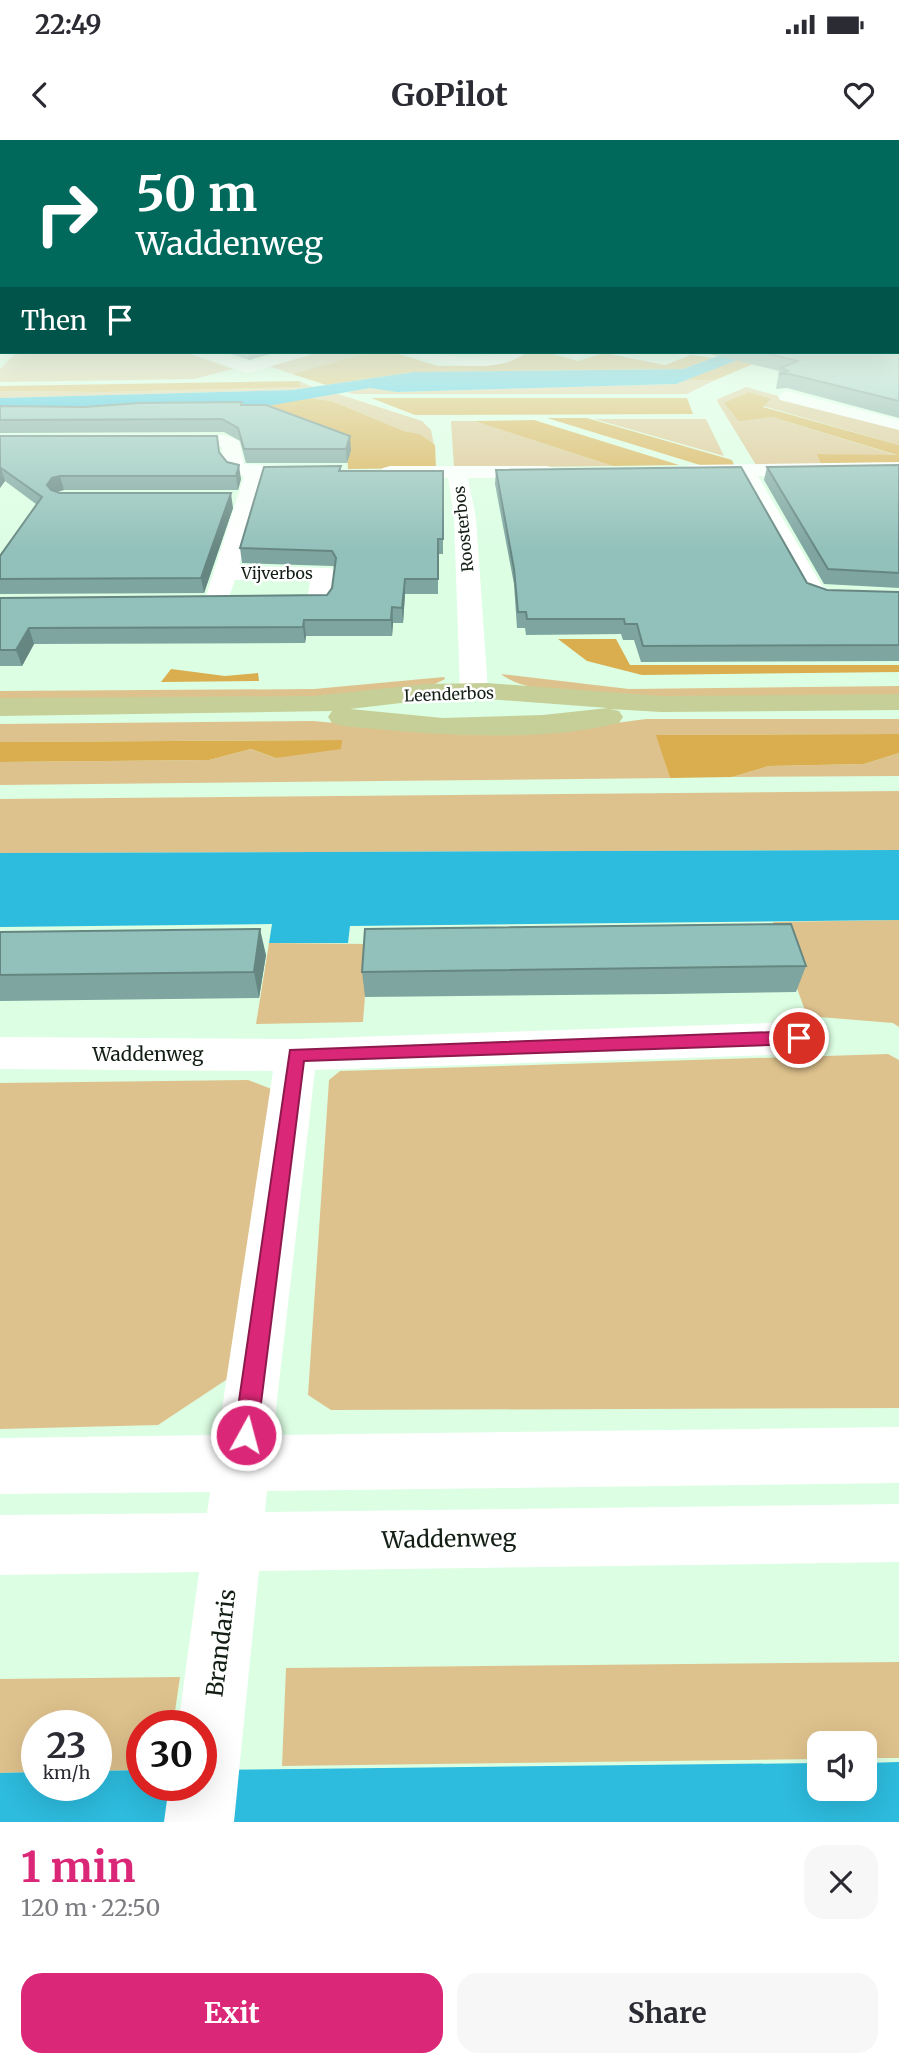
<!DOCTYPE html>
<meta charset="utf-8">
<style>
:root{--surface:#fff;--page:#f7f7f7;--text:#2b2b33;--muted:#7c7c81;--accent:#db2777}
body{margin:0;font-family:Merriweather,serif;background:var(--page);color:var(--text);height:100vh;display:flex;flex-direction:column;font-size:26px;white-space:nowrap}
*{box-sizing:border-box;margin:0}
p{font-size:23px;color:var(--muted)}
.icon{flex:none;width:38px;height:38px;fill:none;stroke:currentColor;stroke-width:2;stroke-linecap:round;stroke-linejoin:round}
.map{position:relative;height:1682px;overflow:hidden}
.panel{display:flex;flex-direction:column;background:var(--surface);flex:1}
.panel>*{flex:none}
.guide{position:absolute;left:0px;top:0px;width:900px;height:214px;box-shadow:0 7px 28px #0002;background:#00695c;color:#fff;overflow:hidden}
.controls{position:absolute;left:807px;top:1591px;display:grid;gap:14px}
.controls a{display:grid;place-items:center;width:70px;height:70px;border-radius:14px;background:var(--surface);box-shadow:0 7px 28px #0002;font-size:35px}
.speed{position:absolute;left:21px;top:1570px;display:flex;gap:14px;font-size:35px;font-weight:700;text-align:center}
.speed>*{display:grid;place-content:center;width:91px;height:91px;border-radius:50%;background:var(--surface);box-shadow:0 7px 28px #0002;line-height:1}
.speed small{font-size:18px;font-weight:400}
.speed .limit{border:10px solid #d22;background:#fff;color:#111}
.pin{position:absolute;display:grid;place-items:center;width:60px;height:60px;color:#fff;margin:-30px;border:4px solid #fff;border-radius:50%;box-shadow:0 2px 7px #0007}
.me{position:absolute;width:77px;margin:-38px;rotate:7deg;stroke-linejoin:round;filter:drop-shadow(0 0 5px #0008)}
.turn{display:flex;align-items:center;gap:24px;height:147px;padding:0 21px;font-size:32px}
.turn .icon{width:91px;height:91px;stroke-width:2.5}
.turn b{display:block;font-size:49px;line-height:60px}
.then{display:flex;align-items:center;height:66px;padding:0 21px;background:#0003;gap:14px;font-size:26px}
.round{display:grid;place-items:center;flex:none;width:74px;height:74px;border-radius:21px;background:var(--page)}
.overview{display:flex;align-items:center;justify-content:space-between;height:119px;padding:0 21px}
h1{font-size:42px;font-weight:700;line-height:52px;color:var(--accent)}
.primary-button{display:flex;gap:14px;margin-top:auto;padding:14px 21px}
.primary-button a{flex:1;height:80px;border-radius:21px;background:var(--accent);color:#fff;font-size:28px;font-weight:700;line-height:80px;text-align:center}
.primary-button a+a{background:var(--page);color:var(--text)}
.status{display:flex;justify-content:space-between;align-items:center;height:49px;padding:0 35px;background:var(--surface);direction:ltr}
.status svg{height:19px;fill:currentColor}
header{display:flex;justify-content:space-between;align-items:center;height:91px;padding:0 21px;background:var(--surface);font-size:32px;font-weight:700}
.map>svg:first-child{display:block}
.green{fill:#dec28d}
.forest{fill:#daad4e}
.water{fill:#2dbbde}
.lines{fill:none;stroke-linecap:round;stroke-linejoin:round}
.minor{fill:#fff;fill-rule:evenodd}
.major{fill:#c6cf97;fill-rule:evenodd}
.wall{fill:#7ea5a0}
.shaded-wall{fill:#668682}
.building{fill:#92c0ba;stroke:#668682;stroke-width:2}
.route{fill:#db2777;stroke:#8e194d;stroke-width:2}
.labels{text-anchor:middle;stroke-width:5;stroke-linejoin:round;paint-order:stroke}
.far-street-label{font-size:16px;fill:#131f15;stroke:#fff}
.street-label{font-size:19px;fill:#131f15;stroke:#fff}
.near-street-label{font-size:23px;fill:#131f15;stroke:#fff}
</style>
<div class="status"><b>22:49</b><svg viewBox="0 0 49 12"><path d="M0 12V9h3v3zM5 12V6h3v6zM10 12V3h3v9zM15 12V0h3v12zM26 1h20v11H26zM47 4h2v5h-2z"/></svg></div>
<header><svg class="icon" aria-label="back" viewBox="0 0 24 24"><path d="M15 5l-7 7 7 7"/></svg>GoPilot<svg class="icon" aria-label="heart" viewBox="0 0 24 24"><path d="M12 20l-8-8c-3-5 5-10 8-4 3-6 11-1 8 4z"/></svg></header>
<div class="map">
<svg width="899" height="1682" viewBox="0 0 899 1682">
<rect width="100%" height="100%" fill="#dcfee3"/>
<path class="green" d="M17,212H184L233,229L194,239L0,242V229Z
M316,212H370L292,234L266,225Z
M685,240H715L687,254H353L347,252L375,247L397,252L676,244Z
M299,241L313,247L292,250L0,258V251L105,252L300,247Z
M746,247L899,289V305L763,266L771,259L739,280L772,277L899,316L818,314L821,324L756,325L717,261L718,259Z
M332,252L422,281L431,290L434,305L420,294L404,291L332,261L306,258Z
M594,279H706L724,316Z
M451,281H474L613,326L454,328Z
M501,534L629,549L899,546V557C828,558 546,573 501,534Z
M444,537L445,539L431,546L308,561L0,563V551L314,549Z
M646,579H899V594L657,595L670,638L0,645V622L209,620L251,609L276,618L342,600L0,602V584L313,581L469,595L541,593Z
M899,613V636L732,637L769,626L864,624Z
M899,651V710L0,713V659Z
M899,780V887L893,883L807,876L773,782Z
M269,803L369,804L363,882L256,884Z
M888,914L899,920V1268L331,1270L308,1255L329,940L340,931Z
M248,940L274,950L232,1236L158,1285L0,1289V943Z
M899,1522V1618H865L864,1603H819V1619L282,1626L286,1528Z
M180,1537L173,1585L142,1586V1630L96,1631V1586H37V1632L0,1633V1539Z"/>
<path class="forest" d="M370,212H392L438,226H487L533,212H545L578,221L604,213L665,225L691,215L712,218L683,229L414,232L326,245L292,234Z
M758,212L765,219L715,240H685Z
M299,241L301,247L105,252L0,251V246Z
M749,252L771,259L763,267L899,305V323L821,324L817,314L897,315L772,277L739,281L724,263Z
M306,258L332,261L404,291L420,294L435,305L436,328L348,329L346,295L265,266Z
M371,258H687L693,274L415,275Z
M547,278H587L732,320L734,325H700Z
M534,280L679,325L613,326L474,281Z
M558,499H616L630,525H899V532L642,535L587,521Z
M171,529L225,536L258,533L259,541L161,542Z
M899,594V613L864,624L769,626L732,637L670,638L656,595Z
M342,600L341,609L276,618L251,609L209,620L0,622V602Z"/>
<path class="water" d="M729,212H758L676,244L397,252L370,248L267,266L0,268V258L292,250L414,232L683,229Z
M899,710V780L350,786L348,803H269L272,784L0,787V713Z
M899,1622V1682H0V1633L37,1632V1645H96V1631L142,1630V1645H201V1630L819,1623V1648H864L865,1623Z"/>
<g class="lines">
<path class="minor" d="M193,212H215L248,223L289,212H313L310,215L247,233L196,215Z
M407,212C428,211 448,217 469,217C489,217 506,211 526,212C501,236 439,223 410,215Z
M562,212H584L585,213L577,218L565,215Z
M672,212H690L691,213L683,218Z
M786,251L899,280V290L780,260L778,256Z
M167,295H224L238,300L240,304L244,324L323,328L326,332L323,336L316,338L264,337L239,426L331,428L335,433L331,463L328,468L273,470L264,468L261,463L264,458L308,456L310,440H235L225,468L216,470L161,468L158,463L161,458L206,456L244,336L231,334L223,324L222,307L160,305L158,301Z
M899,322V334L758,336L822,446L828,449L899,451V465L823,463L804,456L739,336L691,337L684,335L681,331L684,327L691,325Z
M390,326H547L554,328L557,332L554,336L547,338H468L476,378L488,551L484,557L474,559L464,557L460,551L454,378L448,338L383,336L380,332L383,328Z
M799,882L813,887L819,898L813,909L799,914L315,930L273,1295L899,1287V1343L267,1351L265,1372L899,1364V1422L259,1431L234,1682H164L169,1645H201V1586H178L199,1432L0,1435V1375L207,1373L210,1352L0,1354V1298L218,1295L273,931L0,929V897L296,899Z"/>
<path class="major" d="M487,543L661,556L899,554V570L661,572L610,569L619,571L623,577L619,583C535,604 428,594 342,586L332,583L328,577L332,571L0,576V558L313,556L426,544ZM487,559L608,568L543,575L443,578L350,569L426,560Z"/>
</g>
<path class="wall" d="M0,177H2V188L0,187Z
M898,177H899V278L787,248L776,249L779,231L702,212H898Z
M225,212H277L249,220Z
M242,262V265L351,310L347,323H246L240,301L224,292L0,293V266L84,267Z
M0,296L219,312L241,339L238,350H64L57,352L233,368L204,453L0,454V416L36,364L5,341L0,348Z
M899,325V448L824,444L764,340L767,327Z
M341,326V331H443V414H438V454H405L403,483H393L392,496H306L305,503L34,504L22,526H0V458L327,455L332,448L335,429L333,426L242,423L240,408Z
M496,330L827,450L899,452V521L641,522L634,500H623L621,494L526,495L525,488H517L514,444L495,344Z
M0,792L266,815L259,858L0,861Z
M806,826L796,852L667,854L365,857L362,832Z"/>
<path class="shaded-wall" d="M248,212H277L249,220Z
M350,296L351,310L347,323L346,309Z
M239,325L241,339L238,350L236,336Z
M1,328L5,341L0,348V329Z
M60,336L64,350L56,352L51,359L47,345L52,338Z
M231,353L233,368L204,453L201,438Z
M405,439V454L403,483L402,468Z
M392,467L393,483L392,496L391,480Z
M304,480L306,496L305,503L303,487Z
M29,488L34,504L22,526L16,510Z
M260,789L266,815L259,858L254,832Z"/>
<path class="building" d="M898,177H899V195H898Z
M898,208H899V261L790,234H779L788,231L780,228L798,221L761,212H898Z
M242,262L241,265H266L350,296L346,309H244L238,288L222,279L0,280V266L84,267L140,263Z
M0,296H217L219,312L227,322L239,325L236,336H60L52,338L47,345L51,350L60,353H231L201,438L0,439V416L42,357L1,328L0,329Z
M899,325V433L828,429L767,327Z
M341,326L339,331H443V399H438V439H405L402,468L392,467L391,480H304L303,487L29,488L16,510H0V458L327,455L332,448L336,418L332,411L240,408L264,327Z
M741,327L807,443L827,450L899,452V505L643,506L637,484H625L624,479H527L526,472H518L514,429L496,330Z
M791,784L806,826L362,832L365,789Z
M260,789L254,832L0,835V792Z"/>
<linearGradient id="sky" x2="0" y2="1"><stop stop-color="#5db7e4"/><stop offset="0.43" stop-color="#effff2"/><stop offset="1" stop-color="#effff2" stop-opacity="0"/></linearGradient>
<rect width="899" height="412" fill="url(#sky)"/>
<path class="route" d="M799,891L805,893L807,898L805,903L799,904L304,921L257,1295L254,1303L246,1307L238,1303L234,1295L290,910Z"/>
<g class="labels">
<g class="far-street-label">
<text transform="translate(463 389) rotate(-96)" y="6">Roosterbos</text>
<text x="277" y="439">Vijverbos</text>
<text transform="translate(449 554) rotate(-2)" y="6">Leenderbos</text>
</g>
<g class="street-label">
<text x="148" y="921">Waddenweg</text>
</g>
<g class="near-street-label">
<text transform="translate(449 1399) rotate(-1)" y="8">Waddenweg</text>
<text transform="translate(221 1503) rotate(-83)" y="8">Brandaris</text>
</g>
</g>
</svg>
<div class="controls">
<a><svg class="icon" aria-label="sound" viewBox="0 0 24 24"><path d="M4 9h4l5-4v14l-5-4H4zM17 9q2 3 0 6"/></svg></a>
</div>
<div class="speed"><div>23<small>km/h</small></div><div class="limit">30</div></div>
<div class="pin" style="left:799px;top:898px;background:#d93025"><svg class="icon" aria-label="arrive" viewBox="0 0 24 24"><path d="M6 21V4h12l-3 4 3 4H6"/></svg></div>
<svg class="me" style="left:246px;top:1295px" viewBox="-20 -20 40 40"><circle r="17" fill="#db2777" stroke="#fff" stroke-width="3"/><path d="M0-11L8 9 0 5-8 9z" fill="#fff"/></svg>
<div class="guide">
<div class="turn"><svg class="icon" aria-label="right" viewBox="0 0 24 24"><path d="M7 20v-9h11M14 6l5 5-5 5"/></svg><div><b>50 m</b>Waddenweg</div></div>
<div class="then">Then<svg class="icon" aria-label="arrive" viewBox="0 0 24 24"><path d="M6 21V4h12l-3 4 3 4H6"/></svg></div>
</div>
</div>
<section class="panel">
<div class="overview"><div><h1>1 min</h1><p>120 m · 22:50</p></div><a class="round"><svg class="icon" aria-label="close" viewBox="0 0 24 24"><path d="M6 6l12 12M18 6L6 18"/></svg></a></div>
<div class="primary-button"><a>Exit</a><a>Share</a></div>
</section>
